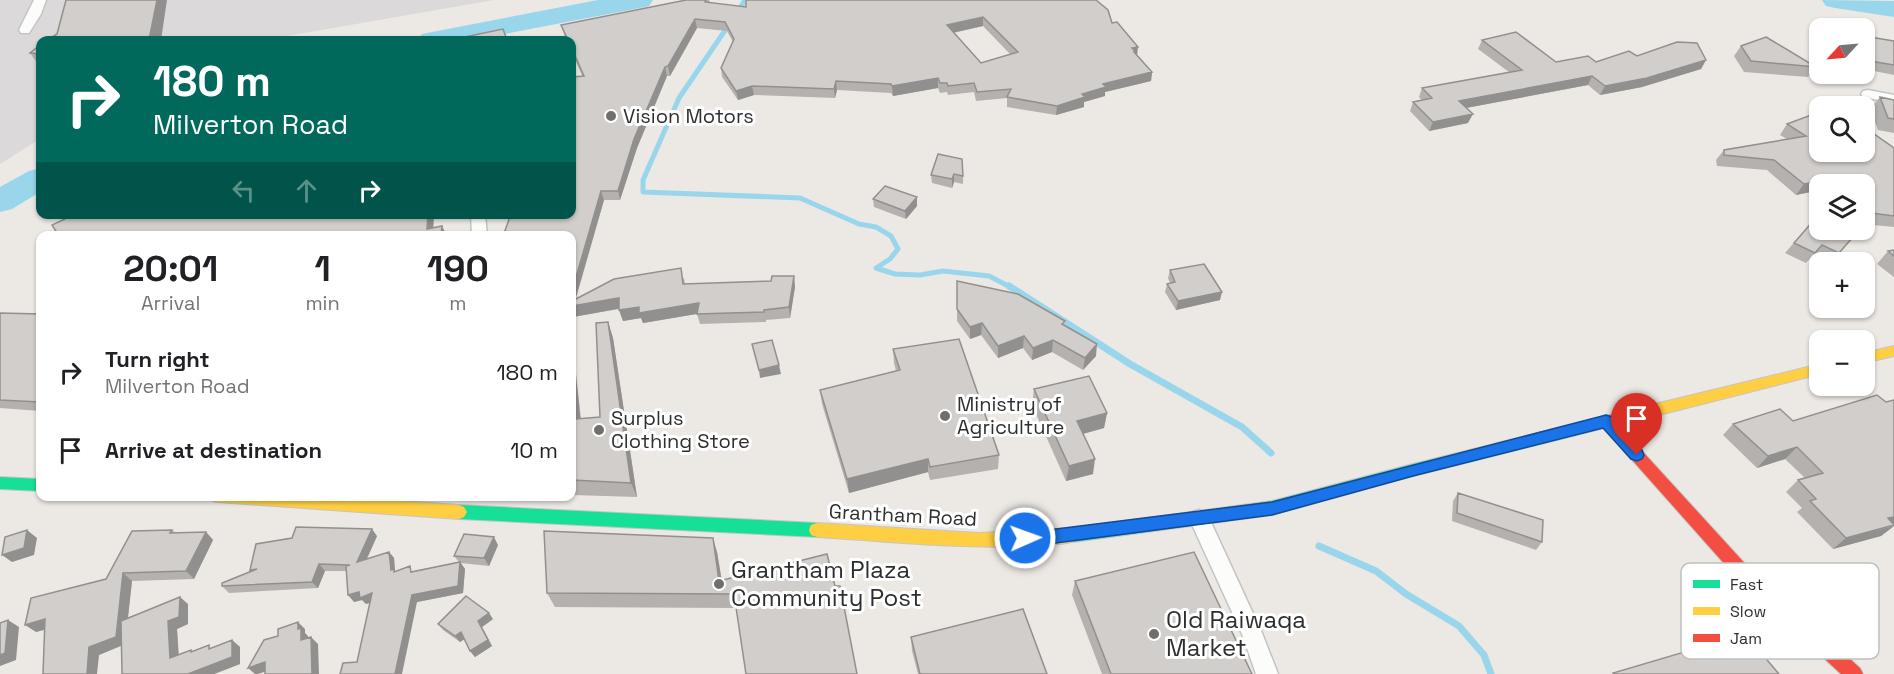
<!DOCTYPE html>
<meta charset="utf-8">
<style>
:root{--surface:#fff;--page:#f2f2f2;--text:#202124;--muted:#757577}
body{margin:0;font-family:"Space Grotesk",sans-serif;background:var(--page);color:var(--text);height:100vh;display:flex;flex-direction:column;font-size:22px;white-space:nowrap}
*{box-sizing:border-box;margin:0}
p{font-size:20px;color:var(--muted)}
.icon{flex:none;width:33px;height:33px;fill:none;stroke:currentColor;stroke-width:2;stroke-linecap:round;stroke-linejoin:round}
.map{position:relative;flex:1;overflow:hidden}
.drawer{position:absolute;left:36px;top:231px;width:540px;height:270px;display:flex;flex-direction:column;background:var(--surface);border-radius:12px;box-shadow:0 2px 4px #0004}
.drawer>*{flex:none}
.banner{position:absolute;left:36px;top:36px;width:540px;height:183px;border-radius:12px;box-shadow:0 2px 4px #0004;background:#00695c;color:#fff;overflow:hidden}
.needle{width:39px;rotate:244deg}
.controls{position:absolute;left:1809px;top:18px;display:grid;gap:12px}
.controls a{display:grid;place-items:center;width:66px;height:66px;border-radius:12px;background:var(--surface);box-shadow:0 2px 4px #0004;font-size:30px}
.pin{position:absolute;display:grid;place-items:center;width:51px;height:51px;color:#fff;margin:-62px -26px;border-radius:50% 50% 50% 0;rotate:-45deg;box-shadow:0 0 6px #0007}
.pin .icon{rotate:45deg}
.me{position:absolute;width:66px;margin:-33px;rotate:88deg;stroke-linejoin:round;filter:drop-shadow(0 0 4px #0008)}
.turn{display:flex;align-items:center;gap:21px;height:126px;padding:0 18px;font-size:27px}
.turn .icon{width:78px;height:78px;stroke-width:2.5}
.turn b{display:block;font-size:42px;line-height:51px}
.lanes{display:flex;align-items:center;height:57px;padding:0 18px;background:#0003;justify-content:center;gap:30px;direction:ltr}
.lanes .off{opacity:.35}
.eta{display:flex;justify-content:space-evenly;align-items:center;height:102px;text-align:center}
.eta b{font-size:36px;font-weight:700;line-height:42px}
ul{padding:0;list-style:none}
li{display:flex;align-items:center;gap:18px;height:78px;padding:0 18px}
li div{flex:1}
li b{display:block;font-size:22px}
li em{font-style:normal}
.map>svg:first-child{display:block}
.industrial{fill:#dcd9db}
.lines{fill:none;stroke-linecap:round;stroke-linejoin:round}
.stream-far1{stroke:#99d6ec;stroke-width:5}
.stream{stroke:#99d6ec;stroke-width:7}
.river{fill:#99d6ec;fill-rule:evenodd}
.street-casing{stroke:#c5c4c5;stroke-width:3}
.fast-casing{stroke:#c6c5c4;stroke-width:2}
.slow-casing{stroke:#c6c5c4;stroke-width:2}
.jam-casing{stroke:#c6c5c4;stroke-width:2}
.street{fill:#fcfcfb;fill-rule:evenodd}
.fast{fill:#16e098;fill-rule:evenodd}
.slow{fill:#ffcf43;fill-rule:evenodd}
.jam{fill:#f24e42;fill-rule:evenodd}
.wall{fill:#b4b1af;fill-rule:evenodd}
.shaded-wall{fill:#92908e}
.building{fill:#d1cecb;stroke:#92908e;stroke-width:1.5;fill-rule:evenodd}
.route{fill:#1a73e8;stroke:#114b97;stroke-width:1.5}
.poi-dot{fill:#706f6e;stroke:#fff;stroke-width:2}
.labels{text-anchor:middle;stroke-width:6;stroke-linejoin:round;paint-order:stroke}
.poi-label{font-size:20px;fill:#2e2e2e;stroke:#fff;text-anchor:start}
.street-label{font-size:20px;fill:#2e2e2e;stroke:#fff}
.near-poi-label{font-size:24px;fill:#2e2e2e;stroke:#fff;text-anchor:start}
.key{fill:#fff;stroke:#c0c0c0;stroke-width:1.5}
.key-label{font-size:16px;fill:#2e2e2e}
</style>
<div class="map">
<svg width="1894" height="674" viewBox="0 0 1894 674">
<rect width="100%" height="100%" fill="#ece8e4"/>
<path class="industrial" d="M0,0H494L264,40H40V139L0,164Z"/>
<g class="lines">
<path class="stream-far1" d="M737,13L745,0
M728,26L679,98L643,180V192L800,198L859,224L876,227L891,236L898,249L890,259L876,268L895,274L920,275L943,271L989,276L1012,288"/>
<path class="stream" d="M1009,286L1130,364L1242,427L1271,453
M1319,546L1376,571L1406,594L1459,626L1484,655L1491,674"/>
<path class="river" d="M598,0H653L649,6L640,8L473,40H418L422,34L432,32Z
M1822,0L1894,1V17L1835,8L1826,6Z
M40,168V192L12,209L0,212V187L29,171Z"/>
<g class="street-casing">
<path id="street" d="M34,0H46L41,14L29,33H21L19,30Z
M1868,90L1894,95V103L1863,97L1861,94L1863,91Z
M471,214H485L487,236H472Z
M1199,510L1206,512L1209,518L1262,633L1278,674H1256L1242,634L1189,518L1192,512Z"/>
</g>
<g class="fast-casing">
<path id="fast" d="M1655,404L1660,406L1662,410L1660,414L1413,476L1272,515L1073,542L1067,540L1065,535L1067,530L1073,528L1272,501L1413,464Z
M0,477L40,479V491L0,489Z
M459,505L817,523L823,525L825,530L823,535L817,537L459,519L454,517L451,512L454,507Z"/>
</g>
<g class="slow-casing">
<path id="slow" d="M1894,346V356L1864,363V353Z
M1820,364V374L1655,416L1650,414L1648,410L1650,406L1655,404Z
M211,496H324L459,505L464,507L467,512L464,517L459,519L218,502L213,501Z
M817,523L978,533L1073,528L1079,530L1081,535L1079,540C1062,546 1041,545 1024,546C955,549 886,541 817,537L811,535L809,530L811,525Z"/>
</g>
<g class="jam-casing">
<path id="jam" d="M1606,415L1611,417L1749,568L1860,668L1863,674H1841L1737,578L1601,425L1599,421L1601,417Z"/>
</g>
<use href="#street" class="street"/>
<use href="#fast" class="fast"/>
<use href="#slow" class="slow"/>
<use href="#jam" class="jam"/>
</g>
<path class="wall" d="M686,0H709L710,3L746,7V0L1112,23L1137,55L1152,72L1151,81L1105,92V96L1084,102V107L1056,115L1007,107V98L976,101L974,92L948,95L947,92L940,93L938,88L893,96L891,93L837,90L835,98L754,95L738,100L722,77L721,68L733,42L727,31L697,28L670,76H667L637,148L620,200H604L575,299L684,278L685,284L771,281L794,276L795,287L790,318L766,320V322L700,324L697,314L643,323L641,318L623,321L619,309L573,317L572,313V236L582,76L572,52V40H566L561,25ZM983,26L1010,54L981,63L953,33Z
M1864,36L1894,41V75L1864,69Z
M1482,40L1556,62H1596L1637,56L1706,60L1701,69L1642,87L1600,95L1588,85L1466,108L1468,123L1429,131L1410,111L1413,102L1422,100L1419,97L1422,88L1509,72L1478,49Z
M40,45V67L30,53Z
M1741,46L1816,67L1808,77L1744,72L1734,56Z
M1880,97L1894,100V133L1878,130L1870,109Z
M1818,120L1894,148V227L1864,224V184H1820V190L1796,195L1767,170L1717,166L1716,160L1724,150L1787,139L1780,135L1787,124Z
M938,154L963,176V184L954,182L952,188L932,183L931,175Z
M917,197V206L906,219L874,207L873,199Z
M1820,208V230H1859L1831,262H1829L1813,255L1806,263L1785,253L1817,216L1814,215Z
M1894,250V277L1877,264L1888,251Z
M1170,270L1220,300L1176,310L1165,292L1167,284L1170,283L1168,278Z
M957,281L1065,325L1096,356L1083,370L1052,352L1032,360L1023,348L998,358L981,335L970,339L957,321Z
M0,313L40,314V411L0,408Z
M608,322L613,338L637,497L572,495V337L581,419L600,417Z
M893,349L999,455L998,469L930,480L928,472L849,493L822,404L820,390L896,371L894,363Z
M1034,389L1107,413L1104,428L1083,434L1093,474L1066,481L1032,405Z
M1886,402L1894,526L1881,536L1833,549L1797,512L1802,508L1786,492L1798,480L1805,478L1785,459L1757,468L1723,435L1733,424L1793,421Z
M1458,493L1542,542L1536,550L1452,521L1453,501Z
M172,530L176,533L206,532L213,540L194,579L132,581L128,617L188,604V624L177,629L179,655L212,648L232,640L240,647V664L214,674L121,646L99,655L45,630L36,632Z
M377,536L367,559L389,552L394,558L395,571H414L459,562L454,556L498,545L489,566L461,563L465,569L463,593L417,602L357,662L370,603L366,604L362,600L354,602L346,571H325L318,588L229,593L222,586L252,571L250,570Z
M717,552L722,581L835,586L736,608L555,607L547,593Z
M1075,581L1252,674H1102L1072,595Z
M493,619L482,627L492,646L475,657L470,651L464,639L460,642L443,630L438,624Z
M911,637L1047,674H918L912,651Z"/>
<path class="shaded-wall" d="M157,0H167L161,40H149Z
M983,17V26L947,34V25Z
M695,19L697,28L670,76L668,66Z
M1138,47L1137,56H1136L1132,48Z
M1706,60L1701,69L1642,87L1600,95L1605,86Z
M665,67L667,76L637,148L620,200L618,191L634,139Z
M1152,72L1151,81L1105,92V96L1084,102V107L1056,115L1057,106L1103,84Z
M1592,76L1588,85L1455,110L1459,101Z
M938,78V88L893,96L892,86Z
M836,81L837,90L835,98L834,89Z
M752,86L754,95L738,100L736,91Z
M1473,114L1468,123L1429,131L1433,122Z
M954,174V182L952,188V179Z
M1847,176L1841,184H1820V190L1796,195L1804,184Z
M601,191L604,200L574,305L572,298V291Z
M917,197V206L906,219L905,211Z
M428,214H434L433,236L427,229Z
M442,226L447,236H441Z
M794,276L795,287L790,318L789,307Z
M1222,292L1220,300L1176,310L1178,301Z
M619,298L622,308L573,317L572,313V306Z
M699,303L702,313L643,323L641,318L623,321L619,310L639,307Z
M608,322L613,338L637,497L631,483Z
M982,323L981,335L970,339V327Z
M1024,336L1023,348L998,358V346Z
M572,337L582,434L576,419L572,379Z
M1053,340L1052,352L1032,360L1033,348Z
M1097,344L1096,356L1083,370L1085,358Z
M779,365L781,374L760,378L759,370Z
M1107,413L1104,428L1075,436L1077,421Z
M1797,447L1785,459L1757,468L1768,456Z
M928,459V472L849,493L847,479Z
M1095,459L1093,474L1066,481L1069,466Z
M1894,517V524L1888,518Z
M1894,526L1881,536L1833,549L1846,538Z
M372,529L377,536L362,569L357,562Z
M27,530L37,538L34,555L12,562L2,555Z
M206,532L213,540L194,579L186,571Z
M494,537L498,545L489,566L484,558Z
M713,538L717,552L724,595L719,581Z
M389,552L394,558L395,571L391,570Z
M460,562L465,569L463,593L417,602L402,674H395L412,595Z
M319,564L325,571L318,588L312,582Z
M123,573L132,581L125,644L99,655L97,674H87L89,647Z
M359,592L372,593L378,600L366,604L362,600L354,602L348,595Z
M180,597L188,604V624L177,629L179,665L170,658L168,621Z
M489,613L493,619L482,627L492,646L475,657L470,651L478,621Z
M45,619L55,626L36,632L25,625Z
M8,620L19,627L16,660L0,666V655Z
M298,622L305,629V633L308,636V648L301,640L298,629Z
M461,632L465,639L460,642L455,636Z
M311,637L318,644L319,674H312Z
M232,640L240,647V664L214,674H188Z
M265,662L273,669L258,674H255L248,668Z"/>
<path class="building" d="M66,0H157L149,40H47L57,34Z
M686,0H706L705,2L746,7V0H1096L1108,10L1112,23L1117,22L1138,47L1132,48L1136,52H1134L1152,72L1103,84L1106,87L1082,94L1085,97L1057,106L1007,97L1011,89L977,92L974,83L948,86L947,83H940L938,78L892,86L891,84L836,81L834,89L752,86L736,91L721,68L734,39L725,22L695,19L668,66L665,67L634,139L618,191H601L572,291V236H503L511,214H572V77L584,76L572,49V40H568L561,25ZM983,17L1018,52L981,63L947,25Z
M503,29L507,40H450Z
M1516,32L1556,62L1588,56L1596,62L1629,51L1637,56L1677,42L1697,43L1706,60L1647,78L1605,86L1592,76L1459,101L1473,114L1433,122L1413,102L1432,98L1422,88L1522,70L1482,40Z
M1864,36L1894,41V65L1864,60Z
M1766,37L1816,67L1751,61L1741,46Z
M40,45V54L30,53Z
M1880,97L1894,100V119L1888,118Z
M1811,115L1818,120L1820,119V152H1864V127L1894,148V216L1872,213L1864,222V184H1840L1847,176L1804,184L1774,160L1724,155V150L1806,136L1787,124Z
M938,154L962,159L963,176L954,174L952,179L931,175Z
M885,186L917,197L905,211L873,199Z
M1820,213V230H1859L1839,253L1822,245L1815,253L1794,243Z
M64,214H428L427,229L442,226L441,236H59L52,225L67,218Z
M1894,250V256L1888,251Z
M1204,264L1222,292L1178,301L1167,284L1175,282L1170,270Z
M681,268L683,284L771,281L772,276H794L789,307L764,310V312L697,314L699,303L639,313V307L619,310V298L572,306V301L614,279Z
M957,281L1018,294L1065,321L1062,324L1097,344L1085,358L1053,340L1033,348L1024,336L998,346L982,323L970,327L957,309Z
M0,313L40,314V402L0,400Z
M608,322L631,483L572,480V379L576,419L600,417L596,323Z
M959,339L999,455L930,467L928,459L847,479L820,390L900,370L893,349Z
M772,340L779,365L759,370L752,344Z
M1089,376L1107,413L1077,421L1095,459L1069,466L1034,389Z
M1877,395L1886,402L1894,400V517L1888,518L1894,525L1846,538L1810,501L1816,499L1798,480L1823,473L1797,447L1768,456L1733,424L1780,409L1793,421Z
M1458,493L1543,520L1542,542L1457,513Z
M296,527L372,529L357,562L389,552L391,570L394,569V572L410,566L411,572L460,562L458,586L412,595L395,674H340L343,663L357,662L372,593L360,598L359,592L348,595L346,566L350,565L319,564L312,582L222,586V583L257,569L250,570L256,544L292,538Z
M27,530L24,548L2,555L5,537Z
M172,530L170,533L206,532L186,571L123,573L116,637L89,647L87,674H43L45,619L25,625L31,598L106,579L132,531Z
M544,531L713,538L719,581L827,554L835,586H840L857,674H746L734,594L547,593Z
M464,534L494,537L484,558L454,556Z
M1194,552L1252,674H1111L1075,581Z
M466,596L489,613L478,621L488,640L470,651L461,632L455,636L438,624Z
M180,597L179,617L168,621L170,658L191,650V652L209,645V649L232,640V657L188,674H122L121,621Z
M1023,609L1047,674H920L911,637Z
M8,620L5,653L0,655V623Z
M298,622V629L301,628V640L311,637L312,674H265V662L248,668L264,640L278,636V629Z
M1745,634L1779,674H1614L1613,673Z"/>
<path class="route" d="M1606,415L1612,417L1642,450L1644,455L1642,459L1637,461L1631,459L1603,428L1413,476L1272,515L1048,544L1019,543L1017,538L1019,533L1048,530L1272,502Z"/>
<g class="poi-dot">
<circle cx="611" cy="116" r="6"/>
<circle cx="945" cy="416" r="6"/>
<circle cx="599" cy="430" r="6"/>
<circle cx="719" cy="584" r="6"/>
<circle cx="1154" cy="634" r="6"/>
</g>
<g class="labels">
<g class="poi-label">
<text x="623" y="123">Vision Motors</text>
<text x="957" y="411">Ministry of<tspan x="957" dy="23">Agriculture</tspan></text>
<text x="611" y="425">Surplus<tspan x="611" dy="23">Clothing Store</tspan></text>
</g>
<g class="street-label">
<text transform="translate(903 515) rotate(3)" y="7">Grantham Road</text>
</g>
<g class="near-poi-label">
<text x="731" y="578">Grantham Plaza<tspan x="731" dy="28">Community Post</tspan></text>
<text x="1166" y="628">Old Raiwaqa<tspan x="1166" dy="28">Market</tspan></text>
</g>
</g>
<rect x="1681" y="563" width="198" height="96" rx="9" class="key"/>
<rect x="1693" y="580" width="27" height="8" fill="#16e098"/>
<rect x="1693" y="607" width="27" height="8" fill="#ffcf43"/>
<rect x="1693" y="634" width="27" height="8" fill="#f24e42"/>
<g class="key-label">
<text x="1730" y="590">Fast</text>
<text x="1730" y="617">Slow</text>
<text x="1730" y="644">Jam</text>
</g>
</svg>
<div class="controls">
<a><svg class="needle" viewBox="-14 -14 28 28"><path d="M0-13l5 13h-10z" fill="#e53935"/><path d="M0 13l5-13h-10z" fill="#757577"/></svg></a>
<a><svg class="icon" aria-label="search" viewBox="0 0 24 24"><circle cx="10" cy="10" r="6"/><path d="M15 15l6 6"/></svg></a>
<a><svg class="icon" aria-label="layers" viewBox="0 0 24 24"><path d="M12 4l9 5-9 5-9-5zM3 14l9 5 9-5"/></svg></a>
<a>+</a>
<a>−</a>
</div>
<div class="pin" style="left:1637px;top:455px;background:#d93025"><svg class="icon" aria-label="arrive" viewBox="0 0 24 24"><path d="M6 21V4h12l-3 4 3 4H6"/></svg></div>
<svg class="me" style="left:1025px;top:538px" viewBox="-20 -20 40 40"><circle r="17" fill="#1a73e8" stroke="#fff" stroke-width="3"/><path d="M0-11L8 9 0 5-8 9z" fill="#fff"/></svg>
<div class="banner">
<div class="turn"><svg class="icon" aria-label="right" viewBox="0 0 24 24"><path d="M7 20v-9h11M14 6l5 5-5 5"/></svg><div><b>180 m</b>Milverton Road</div></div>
<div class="lanes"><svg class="icon off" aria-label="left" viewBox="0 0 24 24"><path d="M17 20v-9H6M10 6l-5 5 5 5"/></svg><svg class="icon off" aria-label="ahead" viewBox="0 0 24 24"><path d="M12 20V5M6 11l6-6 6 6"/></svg><svg class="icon" aria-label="right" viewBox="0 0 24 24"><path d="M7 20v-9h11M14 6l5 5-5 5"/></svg></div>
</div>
<section class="drawer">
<div class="eta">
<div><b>20:01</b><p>Arrival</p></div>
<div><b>1</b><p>min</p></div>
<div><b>190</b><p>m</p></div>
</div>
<ul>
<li><svg class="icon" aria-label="right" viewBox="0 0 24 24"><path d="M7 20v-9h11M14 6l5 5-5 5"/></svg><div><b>Turn right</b><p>Milverton Road</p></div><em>180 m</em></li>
<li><svg class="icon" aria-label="arrive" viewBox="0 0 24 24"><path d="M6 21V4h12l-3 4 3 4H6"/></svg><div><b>Arrive at destination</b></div><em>10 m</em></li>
</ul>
</section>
</div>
